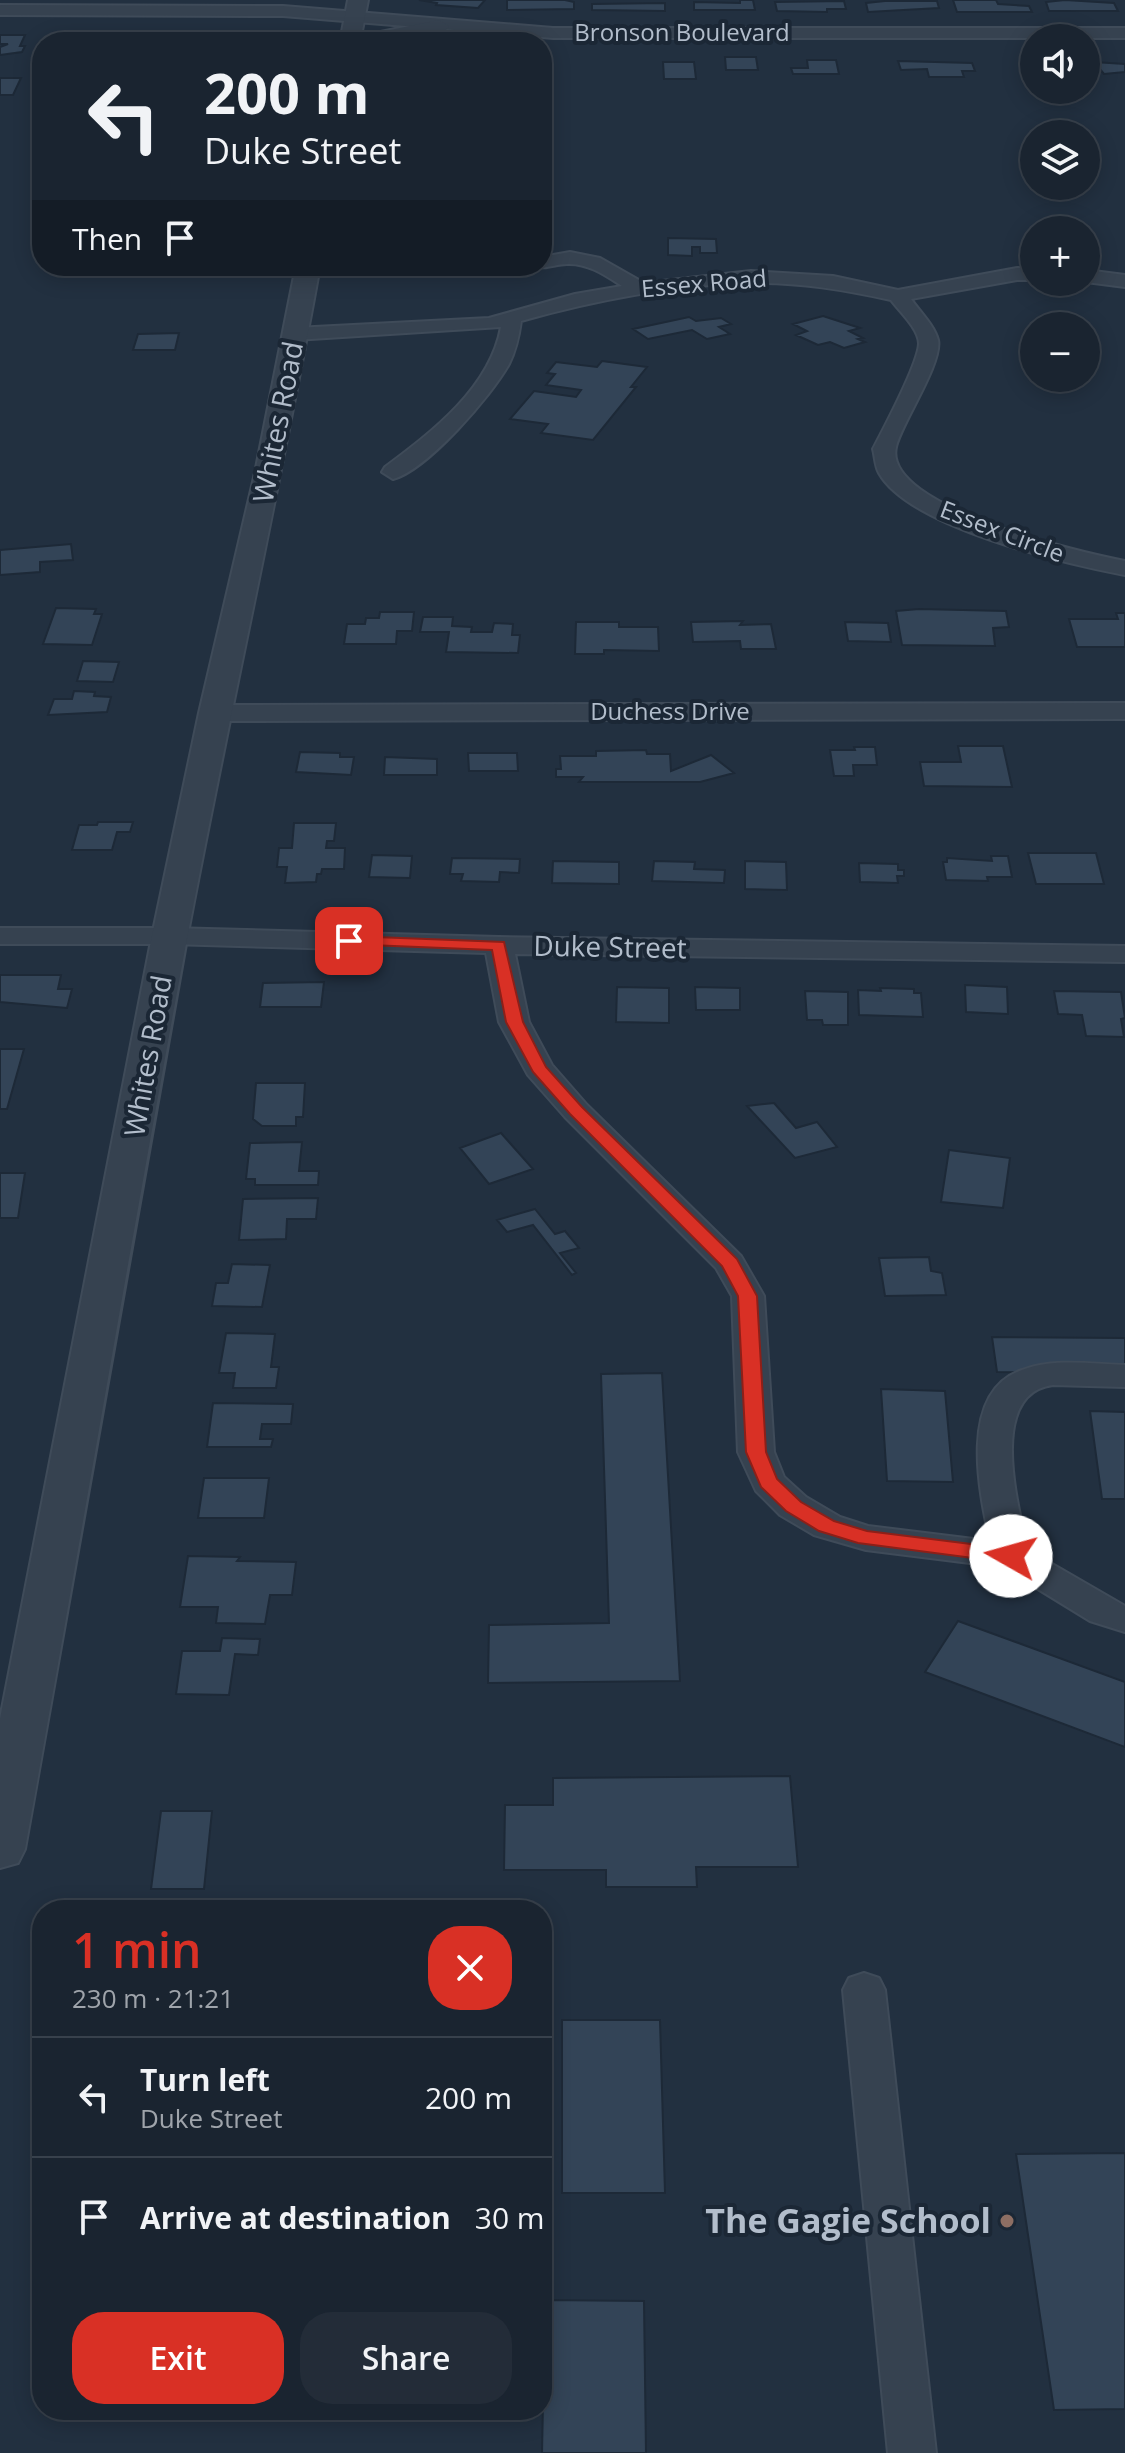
<!DOCTYPE html>
<meta charset="utf-8">
<style>
:root{--surface:#1a2430;--page:#232c38;--text:#f1f3f6;--muted:#9fa4ab;--line:#38414c;--accent:#d93025}
body{margin:0;font-family:"Open Sans",sans-serif;background:var(--page);color:var(--text);height:100vh;display:flex;flex-direction:column;font-size:30px;white-space:nowrap}
*{box-sizing:border-box;margin:0}
p{font-size:26px;color:var(--muted)}
.icon{flex:none;width:44px;height:44px;fill:none;stroke:currentColor;stroke-width:2;stroke-linecap:round;stroke-linejoin:round}
.map{position:relative;flex:1;overflow:hidden}
.sheet{position:absolute;left:32px;top:1900px;width:520px;height:520px;display:flex;flex-direction:column;background:var(--surface);border-radius:32px;box-shadow:0 4px 20px #0003,0 0 0 2px var(--line)}
.sheet>*{flex:none}
.top-card{position:absolute;left:32px;top:32px;width:520px;height:244px;border-radius:32px;box-shadow:0 4px 20px #0003,0 0 0 2px var(--line);background:#1a2430;color:var(--text);overflow:hidden}
.buttons{position:absolute;left:1020px;top:24px;display:grid;gap:16px}
.buttons a{display:grid;place-items:center;width:80px;height:80px;border-radius:50%;background:var(--surface);box-shadow:0 4px 20px #0003,0 0 0 2px var(--line);font-size:40px}
.pin{position:absolute;display:grid;place-items:center;width:68px;height:68px;color:#fff;margin:-34px;border-radius:16px;box-shadow:0 4px 12px #0006}
.me{position:absolute;width:88px;margin:-44px;rotate:277deg;stroke-linejoin:round;filter:drop-shadow(0 0 6px #0008)}
.turn{display:flex;align-items:center;gap:28px;height:168px;padding:0 40px;font-size:36px}
.turn .icon{width:104px;height:104px;stroke-width:2.5}
.turn b{display:block;font-size:56px;line-height:68px}
.then{display:flex;align-items:center;height:76px;padding:0 40px;background:#0003;gap:16px;font-size:30px}
.round{display:grid;place-items:center;flex:none;width:84px;height:84px;border-radius:32px;background:var(--page)}
.headline{display:flex;align-items:center;justify-content:space-between;height:136px;padding:0 40px}
h1{font-size:48px;font-weight:600;line-height:60px;color:var(--accent)}
.button{display:flex;gap:16px;margin-top:auto;padding:16px 40px}
.button a{flex:1;height:92px;border-radius:32px;background:var(--accent);color:#fff;font-size:32px;font-weight:600;line-height:92px;text-align:center}
.button a+a{background:var(--page);color:var(--text)}
ul{padding:0;list-style:none}
li{display:flex;align-items:center;gap:24px;height:120px;padding:0 40px;border-top:2px solid var(--line)}
li div{flex:1}
li b{display:block;font-size:30px}
li em{font-style:normal}
.map>svg:first-child{display:block}
.building{fill:#334457;stroke:#1d2937;stroke-width:2}
.lines{fill:none;stroke-linecap:round;stroke-linejoin:round}
.minor-casing{stroke:#3f4b59;stroke-width:4}
.tertiary-casing{stroke:#3f4b59;stroke-width:4}
.minor{fill:#364250;fill-rule:evenodd}
.tertiary{fill:#364250;fill-rule:evenodd}
.route{fill:#d93025;stroke:#8d1f18;stroke-width:2}
.education-dot{fill:#8d6e63;stroke:#1b2735;stroke-width:3}
.labels{text-anchor:middle;stroke-width:8;stroke-linejoin:round;paint-order:stroke}
.far-street-label{font-size:24px;fill:#b2bdcb;stroke:#1b2735}
.street-label{font-size:28px;fill:#b2bdcb;stroke:#1b2735}
.near-poi-label{font-size:34px;font-weight:bold;fill:#b2bdcb;stroke:#1b2735;text-anchor:end}
</style>
<div class="map">
<svg width="1125" height="2453" viewBox="0 0 1125 2453">
<rect width="100%" height="100%" fill="#223040"/>
<path class="building" d="M419,0H485L478,8L436,5L437,3Z
M507,0H565L574,2V9L507,10Z
M740,0H753L755,10H694V2L740,3Z
M953,0H996L998,4L1029,6L1032,12H957Z
M1065,0L1114,3L1118,11H1049L1046,2Z
M844,1L846,9H827V12L777,11L775,2Z
M885,1H937L939,8L868,12L866,3Z
M665,3V11L592,10V4Z
M165,31H183L179,42L114,41L118,33L163,35Z
M0,35H25L20,46H25L22,52L0,55V47L8,44H0Z
M56,35H95L92,42H53Z
M725,57H756L758,70H726Z
M807,60H836L839,74H793L791,68H808Z
M898,61L972,63L975,71H962L964,77H929L927,69L901,70Z
M663,62H694L696,79H664Z
M1094,62L1125,64V72L1104,74Z
M0,78H21L13,95H0Z
M668,238L716,239L717,253H700V247H692V256L668,255Z
M162,266H180L178,276H160Z
M823,316L860,328L849,331L863,338L858,339L865,342L844,348L830,342L818,345L796,335L807,331L793,324Z
M689,317L696,321L721,318L731,324L719,327L730,334L707,339L692,330L648,339L633,329Z
M179,333L175,350H133L138,334Z
M602,361L647,367L631,387H636L593,440L541,433L548,424L510,419L534,391L576,397L581,390L546,385L555,374L547,373L556,362L597,367Z
M71,544L73,560L40,562V572L0,575V550Z
M56,608L96,609L94,614H102L92,645L43,644Z
M919,609L1006,611L1009,627L993,628L995,646L902,645L896,611Z
M380,612H414L412,631H397L396,644H344L347,624H365L366,618H379Z
M1116,613H1125V647H1077L1069,619H1118Z
M423,617H453L452,626L472,627L471,632H492L494,623L513,624L512,635H520L518,653L446,652L449,632H420Z
M743,621L740,625L771,624L776,649H741L740,641L693,642L691,622Z
M576,622H619V627H658L659,651L604,650V654H575Z
M845,622L888,623L891,642L848,641Z
M83,661L119,662L113,682L77,681Z
M74,691L95,692L94,696L111,697L107,712L48,715L54,699H72Z
M958,746H1003L1012,787L924,786L920,762H961Z
M854,747H875L877,765H853L854,776H834L830,750H855Z
M646,750L647,754H670L671,771L711,755L734,773L700,782H579L583,777H556V769H561L560,756H596V751Z
M300,752L340,753V757H354L351,775L296,772Z
M468,753H517L518,771H469Z
M385,757L437,759V775H384Z
M98,822H133L130,832H117L112,850H72L79,825H97Z
M294,823H336L334,841H327L326,848H345L344,869H322L321,874H317L316,882L285,883L287,867H277L279,848H292Z
M1028,853H1096L1104,884H1036Z
M372,855L412,856L410,878L369,877Z
M991,856H1008L1012,877H987L988,881L946,880L943,862H947V858L992,861Z
M452,858L520,859L519,873L500,872L499,882L461,881L463,874H450Z
M553,861L619,862V884L552,883Z
M654,861L695,862L694,869L725,870L724,883L652,881Z
M745,861L786,862L787,890L745,889Z
M859,863L898,864V870H904V876H897L898,883L860,882Z
M0,975H61L58,989H72L67,1008L0,1002Z
M324,982L321,1007H260L263,983Z
M965,985L1007,987L1008,1014L966,1012Z
M617,987L669,988V1023L616,1022Z
M695,987L740,988V1010H696Z
M880,988L914,989V993H921L923,1017L859,1015L858,990L881,991Z
M805,991L848,992V1025H823L822,1020H807Z
M1054,991L1121,992L1125,1018L1121,1019L1124,1037L1086,1036L1082,1015L1058,1014Z
M0,1049H24L7,1109H0Z
M256,1083H305L303,1117H296V1126H262L253,1119Z
M774,1103L796,1128L817,1122L837,1147L795,1158L747,1106Z
M501,1133L533,1169L489,1184L460,1148Z
M302,1142L299,1171H319L318,1185H255V1179H246L250,1143Z
M949,1150L1010,1158L1003,1208L941,1202Z
M0,1173H25L18,1218H0Z
M318,1198L316,1219H287L286,1239L239,1240L243,1199Z
M535,1209L555,1234L565,1231L579,1248L560,1253L576,1273L572,1275L533,1225L507,1232L497,1220Z
M929,1257L931,1271L942,1273L946,1295L885,1296L879,1258Z
M232,1264L270,1265L262,1307L212,1306L216,1283H228Z
M226,1333L275,1334L271,1367H279L276,1388H233L235,1373H219Z
M992,1337L1125,1338V1373L997,1372Z
M662,1373L680,1681L488,1683L489,1625L609,1623L601,1374Z
M881,1389L945,1391L953,1482L887,1481Z
M213,1403L293,1404L291,1424H262L260,1439H273L271,1447H207Z
M1090,1411L1125,1412V1499H1102Z
M204,1478H269L264,1518H198Z
M188,1556L240,1557L237,1561L296,1562L292,1595H270L265,1624L216,1623L218,1607H180Z
M958,1621L1125,1682V1747L925,1672Z
M222,1638L260,1639L258,1655L235,1654L229,1695L176,1694L182,1651H220Z
M790,1776L798,1867H696L697,1887H606V1870H504L505,1805H553V1778Z
M161,1811H212L204,1889H151Z
M562,2020H660L665,2193H562Z
M1125,2153V2409L1054,2410L1016,2154Z
M545,2300L644,2301L646,2453H542Z"/>
<g class="lines">
<g class="minor-casing">
<path id="minor" d="M0,5L283,6L553,28H1125V38H553L283,16L0,15Z
M570,252L600,258L644,283L751,271L833,276L898,290L1017,268H1034V280H1017L911,299C920,312 934,325 938,340C943,363 901,424 896,447C882,507 1083,553 1125,561V575C1066,564 909,527 879,473C875,466 875,456 873,449C883,430 919,362 919,343C918,328 900,312 891,300C845,290 799,282 751,283C678,284 592,301 521,321C519,336 516,350 509,364C492,395 427,470 393,479L382,472L385,467C432,432 490,388 501,327L295,340L285,334L295,328L489,318L575,294L622,286C605,275 588,263 567,264C555,264 545,270 535,266H542V257Z
M1086,270L1125,275V287L1086,282Z
M1125,703V719L215,721L206,718L202,713L206,708L215,705Z
M0,928H170L499,937L1125,946V962L515,954L529,1022L552,1065L587,1105L741,1256L764,1296L774,1452L784,1477L806,1497L840,1517L868,1526L990,1541C979,1491 958,1392 1022,1370C1054,1358 1091,1364 1125,1365V1387L1053,1385C987,1393 1018,1507 1028,1550L1125,1606V1632L1090,1621L1002,1567L866,1550L814,1535L780,1515L756,1491L738,1452L732,1296L716,1268L565,1117L528,1075L499,1022L486,953L170,944H0Z
M864,1973L879,1978L885,1990L936,2453H888L843,1990L849,1978Z"/>
</g>
<g class="tertiary-casing">
<path id="tertiary" d="M348,0H368L361,36L439,20L449,26L446,30L389,42H340Z
M296,266H320C280,489 230,710 188,933C131,1238 80,1544 25,1849L18,1863L0,1868V1719L152,936L199,713L255,473Z"/>
</g>
<use href="#minor" class="minor"/>
<use href="#tertiary" class="tertiary"/>
</g>
<path class="route" d="M349,936L504,942L523,1022L546,1067L582,1107L737,1259L757,1296L766,1452L777,1479L801,1502L834,1521L867,1531L1011,1549L1018,1551L1021,1556L1018,1561L1011,1563L858,1543L819,1531L786,1511L761,1487L746,1452L738,1296L722,1266L570,1114L533,1072L506,1022L492,950L344,944L341,941Z"/>
<circle class="education-dot" cx="1007" cy="2221" r="8"/>
<g class="labels">
<g class="far-street-label">
<text x="682" y="41">Bronson Boulevard</text>
<text transform="translate(704 284) rotate(-5)" y="8">Essex Road</text>
<text transform="translate(1002 532) rotate(21)" y="8">Essex Circle</text>
<text x="670" y="720">Duchess Drive</text>
</g>
<g class="street-label">
<text transform="translate(278 422) rotate(-79)" y="10">Whites Road</text>
<text transform="translate(610 947) rotate(1)" y="10">Duke Street</text>
<text transform="translate(148 1056) rotate(-80)" y="10">Whites Road</text>
</g>
<g class="near-poi-label">
<text x="991" y="2233">The Gagie School</text>
</g>
</g>
</svg>
<div class="buttons">
<a><svg class="icon" aria-label="sound" viewBox="0 0 24 24"><path d="M4 9h4l5-4v14l-5-4H4zM17 9q2 3 0 6"/></svg></a>
<a><svg class="icon" aria-label="layers" viewBox="0 0 24 24"><path d="M12 4l9 5-9 5-9-5zM3 14l9 5 9-5"/></svg></a>
<a>+</a>
<a>−</a>
</div>
<div class="pin" style="left:349px;top:941px;background:#d93025"><svg class="icon" aria-label="arrive" viewBox="0 0 24 24"><path d="M6 21V4h12l-3 4 3 4H6"/></svg></div>
<svg class="me" style="left:1011px;top:1556px" viewBox="-20 -20 40 40"><circle r="19" fill="#fff"/><path d="M0-13L10 11 0 6-10 11z" fill="#d93025"/></svg>
<div class="top-card">
<div class="turn"><svg class="icon" aria-label="left" viewBox="0 0 24 24"><path d="M17 20v-9H6M10 6l-5 5 5 5"/></svg><div><b>200 m</b>Duke Street</div></div>
<div class="then">Then<svg class="icon" aria-label="arrive" viewBox="0 0 24 24"><path d="M6 21V4h12l-3 4 3 4H6"/></svg></div>
</div>
<section class="sheet">
<div class="headline"><div><h1>1 min</h1><p>230 m · 21:21</p></div><a class="round" style="background:#d93025;color:#fff"><svg class="icon" aria-label="close" viewBox="0 0 24 24"><path d="M6 6l12 12M18 6L6 18"/></svg></a></div>
<ul>
<li><svg class="icon" aria-label="left" viewBox="0 0 24 24"><path d="M17 20v-9H6M10 6l-5 5 5 5"/></svg><div><b>Turn left</b><p>Duke Street</p></div><em>200 m</em></li>
<li><svg class="icon" aria-label="arrive" viewBox="0 0 24 24"><path d="M6 21V4h12l-3 4 3 4H6"/></svg><div><b>Arrive at destination</b></div><em>30 m</em></li>
</ul>
<div class="button"><a>Exit</a><a>Share</a></div>
</section>
</div>
